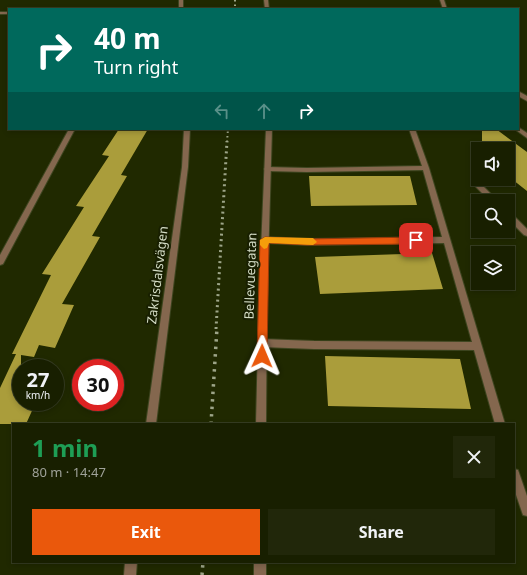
<!DOCTYPE html>
<meta charset="utf-8">
<style>
:root{--surface:#181f00;--page:#21270a;--text:#f1f3f6;--muted:#9fa299;--line:#363d22;--accent:#ea580c}
body{margin:0;font-family:"Noto Sans",sans-serif;background:var(--page);color:var(--text);height:100vh;display:flex;flex-direction:column;font-size:15px;white-space:nowrap}
*{box-sizing:border-box;margin:0}
p{font-size:13px;color:var(--muted)}
.icon{flex:none;width:22px;height:22px;fill:none;stroke:currentColor;stroke-width:2;stroke-linecap:round;stroke-linejoin:round}
.map{position:relative;flex:1;overflow:hidden}
.panel{position:absolute;left:12px;top:423px;width:503px;height:140px;display:flex;flex-direction:column;background:var(--surface);border-radius:0px;box-shadow:0 2px 6px #0003,0 0 0 1px var(--line)}
.panel>*{flex:none}
.hud{position:absolute;left:8px;top:8px;width:511px;height:122px;border-radius:0px;box-shadow:0 2px 6px #0003,0 0 0 1px var(--line);background:#00695c;color:#fff;overflow:hidden}
.fabs{position:absolute;left:471px;top:142px;display:grid;gap:8px}
.fabs a{display:grid;place-items:center;width:44px;height:44px;border-radius:0px;background:var(--surface);box-shadow:0 2px 6px #0003,0 0 0 1px var(--line);font-size:20px}
.speed{position:absolute;left:12px;top:359px;display:flex;gap:8px;font-size:20px;font-weight:700;text-align:center}
.speed>*{display:grid;place-content:center;width:52px;height:52px;border-radius:50%;background:var(--surface);box-shadow:0 2px 6px #0003,0 0 0 1px var(--line);line-height:1}
.speed small{font-size:10px;font-weight:400}
.speed .limit{border:6px solid #d22;background:#fff;color:#111}
.pin{position:absolute;display:grid;place-items:center;width:34px;height:34px;color:#fff;margin:-17px;border-radius:8px;box-shadow:0 2px 6px #0006}
.me{position:absolute;width:44px;margin:-22px;rotate:1deg;stroke-linejoin:round;filter:drop-shadow(0 0 3px #0008)}
.turn{display:flex;align-items:center;gap:14px;height:84px;padding:0 20px;font-size:18px}
.turn .icon{width:52px;height:52px;stroke-width:2.5}
.turn b{display:block;font-size:28px;line-height:34px}
.lanes{display:flex;align-items:center;height:38px;padding:0 20px;background:#0003;justify-content:center;gap:20px;direction:ltr}
.lanes .off{opacity:.35}
.round{display:grid;place-items:center;flex:none;width:42px;height:42px;border-radius:0px;background:var(--page)}
.headline{display:flex;align-items:center;justify-content:space-between;height:68px;padding:0 20px}
h1{font-size:24px;font-weight:700;line-height:30px;color:#1e9e55}
.action{display:flex;gap:8px;margin-top:auto;padding:8px 20px}
.action a{flex:1;height:46px;border-radius:0px;background:var(--accent);color:#fff;font-size:16px;font-weight:700;line-height:46px;text-align:center}
.action a+a{background:var(--page);color:var(--text)}
.map>svg:first-child{display:block}
.building{fill:#aa9d3b}
.lines{fill:none;stroke-linecap:round;stroke-linejoin:round}
.service-casing{stroke:#3d451f;stroke-width:2}
.minor-casing{stroke:#3d451f;stroke-width:2}
.service{fill:#84674e;fill-rule:evenodd}
.minor{fill:#84674e;fill-rule:evenodd}
.rail-far2{stroke:#9da588;stroke-width:2;stroke-dasharray:1.5 3;stroke-linecap:butt}
.rail-far1{stroke:#9da588;stroke-width:3;stroke-dasharray:2 3.5;stroke-linecap:butt}
.rail{stroke:#9da588;stroke-width:3.5;stroke-dasharray:2.5 5;stroke-linecap:butt}
.route{fill:#ea580c;stroke:#983908}
.slow{fill:#f59e0b}
.labels{text-anchor:middle;stroke-width:4;stroke-linejoin:round;paint-order:stroke}
.street-label{font-size:13px;fill:#d3dbc4;stroke:#181f01}
</style>
<div class="map">
<svg width="527" height="575" viewBox="0 0 527 575">
<rect width="100%" height="100%" fill="#202900"/>
<path class="building" d="M119,129H148L121,175L127,176L92,236L100,237L62,304L74,305L55,348L39,345L34,357L21,355V402H36L26,424H0V388L16,354H12L51,275L42,274L84,207L76,206L109,156L102,155Z
M482,129H496L527,152V191L508,176V149H482Z
M309,176H410L417,205L311,206Z
M432,253L443,289L320,294L315,257Z
M325,356L460,359L471,409L328,406Z"/>
<g class="lines">
<g class="service-casing">
<path id="service" d="M409,129H415L429,168L505,424H495L474,350L314,349L262,347L259,346L258,343L259,340L262,339L314,341L472,342L444,243L307,245L265,243L261,240L265,237L307,239L442,237L423,170L307,172L267,171L264,169L267,167L307,168L422,166Z
M475,182H479L498,201H490L475,186L474,184Z
M508,212L511,213L527,229V236L524,235L508,219Z
M514,469L518,470L527,496V516L523,515L514,489Z"/>
</g>
<g class="minor-casing">
<path id="minor" d="M179,0H183V9H179Z
M264,0H268L269,9H265Z
M440,0H444L447,9H443Z
M0,12H9V14H0Z
M518,91L527,96V101L518,96Z
M518,127L527,133V138L516,130L515,129H518Z
M69,129H75L3,264L0,265V255Z
M184,129H190L188,167L156,424H146L182,167Z
M266,129H272L267,298L266,424H256L259,298Z
M125,562H137L136,575H124Z
M254,562H266V575H254Z"/>
</g>
<use href="#service" class="service"/>
<use href="#minor" class="minor"/>
<path class="rail-far2" d="M235,0V9
M227,142L228,129"/>
<path class="rail-far1" d="M216,329L227,141"/>
<path class="rail" d="M211,424L217,328
M202,575L203,562"/>
</g>
<path class="route" d="M265,237L307,239L416,237L420,240L416,244L307,245L269,243L267,356L265,360L262,361L258,360L257,356L260,240Z"/>
<path class="slow" d="M265,237L313,238L317,242L313,245L269,243L267,248L264,249L260,245V240Z"/>
<g class="labels">
<g class="street-label">
<text transform="translate(157 275) rotate(-83)" y="5">Zakrisdalsvägen</text>
<text transform="translate(250 276) rotate(-88)" y="5">Bellevuegatan</text>
</g>
</g>
</svg>
<div class="fabs">
<a><svg class="icon" aria-label="sound" viewBox="0 0 24 24"><path d="M4 9h4l5-4v14l-5-4H4zM17 9q2 3 0 6"/></svg></a>
<a><svg class="icon" aria-label="search" viewBox="0 0 24 24"><circle cx="10" cy="10" r="6"/><path d="M15 15l6 6"/></svg></a>
<a><svg class="icon" aria-label="layers" viewBox="0 0 24 24"><path d="M12 4l9 5-9 5-9-5zM3 14l9 5 9-5"/></svg></a>
</div>
<div class="speed"><div>27<small>km/h</small></div><div class="limit">30</div></div>
<div class="pin" style="left:416px;top:240px;background:#d93025"><svg class="icon" aria-label="arrive" viewBox="0 0 24 24"><path d="M6 21V4h12l-3 4 3 4H6"/></svg></div>
<svg class="me" style="left:262px;top:356px" viewBox="-20 -20 40 40"><path d="M0-17L14 15 0 8-14 15z" fill="#ea580c" stroke="#fff" stroke-width="4"/></svg>
<div class="hud">
<div class="turn"><svg class="icon" aria-label="right" viewBox="0 0 24 24"><path d="M7 20v-9h11M14 6l5 5-5 5"/></svg><div><b>40 m</b>Turn right</div></div>
<div class="lanes"><svg class="icon off" aria-label="left" viewBox="0 0 24 24"><path d="M17 20v-9H6M10 6l-5 5 5 5"/></svg><svg class="icon off" aria-label="ahead" viewBox="0 0 24 24"><path d="M12 20V5M6 11l6-6 6 6"/></svg><svg class="icon" aria-label="right" viewBox="0 0 24 24"><path d="M7 20v-9h11M14 6l5 5-5 5"/></svg></div>
</div>
<section class="panel">
<div class="headline"><div><h1>1 min</h1><p>80 m · 14:47</p></div><a class="round"><svg class="icon" aria-label="close" viewBox="0 0 24 24"><path d="M6 6l12 12M18 6L6 18"/></svg></a></div>
<div class="action"><a>Exit</a><a>Share</a></div>
</section>
</div>
